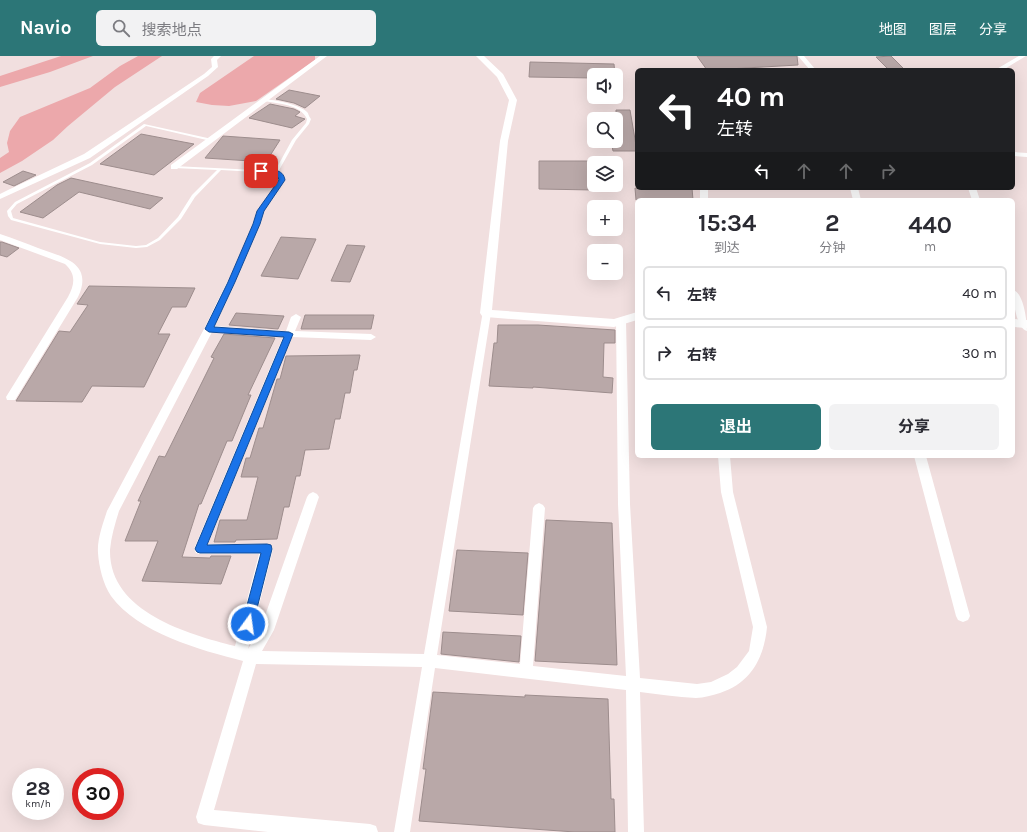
<!DOCTYPE html>
<html lang="zh">
<meta charset="utf-8">
<style>
:root{--surface:#fff;--page:#f2f2f3;--text:#2b2b33;--muted:#7c7c81;--line:#e1e1e2;--accent:#2c7677}
body{margin:0;font-family:Karla,"Noto Sans SC",sans-serif;background:var(--page);color:var(--text);height:100vh;display:flex;flex-direction:column;font-size:15px;white-space:nowrap}
*{box-sizing:border-box;margin:0}
p{font-size:13px;color:var(--muted)}
.icon{flex:none;width:22px;height:22px;fill:none;stroke:currentColor;stroke-width:2;stroke-linecap:round;stroke-linejoin:round}
.map{position:relative;flex:1;overflow:hidden}
.panel{position:absolute;left:635px;top:142px;width:380px;height:260px;display:flex;flex-direction:column;background:var(--surface);border-radius:6px;box-shadow:0 4px 16px #0002}
.panel>*{flex:none}
.top-card{position:absolute;left:635px;top:12px;width:380px;height:122px;border-radius:6px;box-shadow:0 4px 16px #0002;background:#202124;color:#fff;overflow:hidden}
.controls{position:absolute;left:587px;top:12px;display:grid;gap:8px}
.controls a{display:grid;place-items:center;width:36px;height:36px;border-radius:6px;background:var(--surface);box-shadow:0 4px 16px #0002;font-size:20px}
.speed{position:absolute;left:12px;top:712px;display:flex;gap:8px;font-size:20px;font-weight:700;text-align:center}
.speed>*{display:grid;place-content:center;width:52px;height:52px;border-radius:50%;background:var(--surface);box-shadow:0 4px 16px #0002;line-height:1}
.speed small{font-size:10px;font-weight:400}
.speed .limit{border:6px solid #d22;background:#fff;color:#111}
.pin{position:absolute;display:grid;place-items:center;width:34px;height:34px;color:#fff;margin:-17px;border-radius:8px;box-shadow:0 2px 6px #0006}
.me{position:absolute;width:44px;margin:-22px;rotate:14deg;stroke-linejoin:round;filter:drop-shadow(0 0 3px #0008)}
.turn{display:flex;align-items:center;gap:14px;height:84px;padding:0 16px;font-size:18px}
.turn .icon{width:52px;height:52px;stroke-width:2.5}
.turn b{display:block;font-size:28px;line-height:34px}
.lanes{display:flex;align-items:center;height:38px;padding:0 16px;background:#0003;justify-content:center;gap:20px;direction:ltr}
.lanes .off{opacity:.35}
.eta{display:flex;justify-content:space-evenly;align-items:center;height:68px;text-align:center}
.eta b{font-size:24px;font-weight:700;line-height:28px}
.button{display:flex;gap:8px;margin-top:auto;padding:8px 16px}
.button a{flex:1;height:46px;border-radius:6px;background:var(--accent);color:#fff;font-size:16px;font-weight:700;line-height:46px;text-align:center}
.button a+a{background:var(--page);color:var(--text)}
ul{padding:0;list-style:none}
li{display:flex;align-items:center;gap:12px;height:54px;margin:0 8px 6px;padding:0 8px;border:2px solid var(--line);border-radius:6px}
li div{flex:1}
li b{display:block;font-size:15px}
li em{font-style:normal}
header{display:flex;align-items:center;gap:24px;box-sizing:border-box;height:56px;padding:0 20px;background:var(--accent);color:#fff}
header strong{font-size:19px}
nav{display:flex;gap:22px;margin-inline-start:auto;font-size:14px}
.search{width:280px;height:36px;background:var(--page);display:flex;align-items:center;gap:10px;box-sizing:border-box;padding:0 14px;border-radius:6px;color:var(--muted);font-size:15px}
.map>svg:first-child{display:block}
.green{fill:#eca8ab}
.building{fill:#b9a8a8;stroke:#9d8d8d}
.lines{fill:none;stroke-linecap:round;stroke-linejoin:round}
.service{fill:#fff;fill-rule:evenodd}
.minor{fill:#fff;fill-rule:evenodd}
.tertiary{fill:#fff;fill-rule:evenodd}
.route{fill:#1a73e8;stroke:#114b97}
</style>
<header>
<strong>Navio</strong>
<div class="search"><svg class="icon" aria-label="search" viewBox="0 0 24 24"><circle cx="10" cy="10" r="6"/><path d="M15 15l6 6"/></svg>搜索地点</div>
<nav><a>地图</a><a>图层</a><a>分享</a></nav>
</header>
<div class="map">
<svg width="1027" height="776" viewBox="0 0 1027 776">
<rect width="100%" height="100%" fill="#f1dfdf"/>
<path class="green" d="M61,0H93L50,16L0,31V20Z
M138,0H162L115,31L68,70L53,84L22,105L0,117V102L9,96L7,87L10,75L20,61L90,32L120,10Z
M254,0H315V4L256,45L229,50L212,49L196,46L200,37Z"/>
<path class="building" d="M697,0H797L798,9L728,13L729,14H707Z
M891,0L905,14H889L876,1Z
M530,6L614,8L615,19H594V22L529,21Z
M289,34L320,40L305,52L294,47L276,43Z
M270,48L294,53L300,56L295,60L305,63L292,72L249,62Z
M616,54H630L637,95H613L611,85H616Z
M141,78L194,88L154,119L100,108Z
M223,80L280,84L266,106L205,102Z
M539,105H594V134L539,133Z
M23,115L36,119L14,130L3,126Z
M71,122L80,124L163,142L150,153L79,136L43,162L20,156L57,129Z
M635,132H692L693,144H636Z
M281,181L316,183L298,223L261,220Z
M0,186H2L19,192L7,201L0,199Z
M347,189L365,190L350,226L331,225Z
M89,230L195,232L186,251H172L158,278H170L144,331L92,330L82,346L16,345L59,275L70,276L88,249L77,248Z
M236,257L284,260L278,273L229,269Z
M305,259H374L371,273H301Z
M498,269H538L615,274V287H604L603,321L613,322L612,337L533,331V332L489,330L494,287H497Z
M224,278L275,282L248,339H251L232,385H227L201,448H199L182,501L210,502L211,500H231L221,528L142,525L158,485H125L141,445H138L159,400L165,401L214,302L211,301Z
M360,299L357,314H354L350,337H345L340,363H335L329,393L305,394L300,420H296L289,451H284L277,483L236,484L235,486H214L220,464H247L258,421H241L246,402H250L259,372H263L277,323H280L286,300Z
M546,464L612,467L617,609L535,605Z
M457,494L528,497L523,559L449,555Z
M443,576L521,580L519,606L441,598Z
M433,636L525,641V639L608,643L611,743H614L615,776H575L419,765L426,713H423Z"/>
<g class="lines">
<path class="service" d="M264,43C275,44 300,48 308,57C308,58 310,62 311,63L309,68L296,84L278,116L282,119L284,124L262,155L258,168L233,227H231L229,226L254,168L258,155L280,124L279,120L275,117L221,114L195,141L181,163L160,184L147,191L136,192L100,188L11,164L8,160L7,155L15,146L90,107L144,68L212,83L213,84L211,85L146,70L92,109L17,148L11,155L13,162L100,186L136,190L146,189L158,182L178,161L192,139L217,114L174,112H173V110L275,115L292,84L306,67L307,63C300,48 279,48 264,45Z"/>
<path class="minor" d="M214,0H221L217,4L218,11L208,20L90,102L0,143V138L8,134L84,98L204,18L212,11L211,3Z
M320,0H327L177,113H171V109Z
M798,0H804L816,14H810Z
M1019,0H1026L1003,14H995Z
M1013,96L1027,97V101L1013,100Z
M700,132H708V144H700Z
M850,132H858L861,144H853Z
M968,132H976L980,144H972Z
M0,178C13,182 25,187 38,192C63,201 94,207 78,241L15,344H7L6,341L68,241C75,228 76,218 65,208L0,184Z
M231,223L235,226L215,270L286,275L291,261L296,258L301,261L295,275L371,278L376,281L371,284L292,281L208,488H267L271,489L273,493L248,593L261,571L307,441L309,438L313,436L317,438L319,441L274,574L262,595L424,598L483,255L486,254L491,257L437,599L520,608L533,452L535,449L539,447L543,449L545,452L533,610L626,620L618,448L616,265L621,262L626,265L630,448L640,622L697,628L711,626L728,618L737,611L749,595L753,571L721,436L718,400H730L733,436L767,571C764,602 751,627 720,637C712,639 704,642 696,642C677,641 658,638 640,636L644,776H628L626,634L435,612L410,776H394L422,611L256,608L214,754L370,768L376,770L378,776H268L204,769L198,767L196,761L243,605C200,594 138,577 111,540C103,528 99,511 98,497C97,483 103,468 107,455L204,273L227,226ZM212,276L283,281L194,493L196,497L200,498H259L235,590C188,578 109,556 110,494C111,481 115,468 119,455Z
M1013,234C1024,237 1027,266 1027,275C1016,272 1013,244 1013,234Z
M914,400H926L970,560L968,564L963,566L958,564L956,560Z"/>
<path class="tertiary" d="M476,0H484L503,18L517,44L508,85L492,254L614,263L637,256V264L614,271L486,261L482,260L480,257L500,85L509,44L497,21Z
M1013,263L1027,264V272L1013,271Z"/>
</g>
<path class="route" d="M261,113C271,114 283,112 285,124L264,155L260,168L235,226L214,271L289,276L293,278L207,489L267,488L271,489L272,493L253,568L252,572L248,573L244,572L242,568L261,497H200L197,496L195,493L284,281L209,276L205,273L228,226L253,168L257,155L279,124L278,121L274,118L259,117V114Z"/>
</svg>
<div class="controls">
<a><svg class="icon" aria-label="sound" viewBox="0 0 24 24"><path d="M4 9h4l5-4v14l-5-4H4zM17 9q2 3 0 6"/></svg></a>
<a><svg class="icon" aria-label="search" viewBox="0 0 24 24"><circle cx="10" cy="10" r="6"/><path d="M15 15l6 6"/></svg></a>
<a><svg class="icon" aria-label="layers" viewBox="0 0 24 24"><path d="M12 4l9 5-9 5-9-5zM3 14l9 5 9-5"/></svg></a>
<a>+</a>
<a>−</a>
</div>
<div class="speed"><div>28<small>km/h</small></div><div class="limit">30</div></div>
<div class="pin" style="left:261px;top:115px;background:#d93025"><svg class="icon" aria-label="arrive" viewBox="0 0 24 24"><path d="M6 21V4h12l-3 4 3 4H6"/></svg></div>
<svg class="me" style="left:248px;top:568px" viewBox="-20 -20 40 40"><circle r="17" fill="#1a73e8" stroke="#fff" stroke-width="3"/><path d="M0-11L8 9 0 5-8 9z" fill="#fff"/></svg>
<div class="top-card">
<div class="turn"><svg class="icon" aria-label="left" viewBox="0 0 24 24"><path d="M17 20v-9H6M10 6l-5 5 5 5"/></svg><div><b>40 m</b>左转</div></div>
<div class="lanes"><svg class="icon" aria-label="left" viewBox="0 0 24 24"><path d="M17 20v-9H6M10 6l-5 5 5 5"/></svg><svg class="icon off" aria-label="ahead" viewBox="0 0 24 24"><path d="M12 20V5M6 11l6-6 6 6"/></svg><svg class="icon off" aria-label="ahead" viewBox="0 0 24 24"><path d="M12 20V5M6 11l6-6 6 6"/></svg><svg class="icon off" aria-label="right" viewBox="0 0 24 24"><path d="M7 20v-9h11M14 6l5 5-5 5"/></svg></div>
</div>
<section class="panel">
<div class="eta">
<div><b>15:34</b><p>到达</p></div>
<div><b>2</b><p>分钟</p></div>
<div><b>440</b><p>m</p></div>
</div>
<ul>
<li><svg class="icon" aria-label="left" viewBox="0 0 24 24"><path d="M17 20v-9H6M10 6l-5 5 5 5"/></svg><div><b>左转</b></div><em>40 m</em></li>
<li><svg class="icon" aria-label="right" viewBox="0 0 24 24"><path d="M7 20v-9h11M14 6l5 5-5 5"/></svg><div><b>右转</b></div><em>30 m</em></li>
</ul>
<div class="button"><a>退出</a><a>分享</a></div>
</section>
</div>
